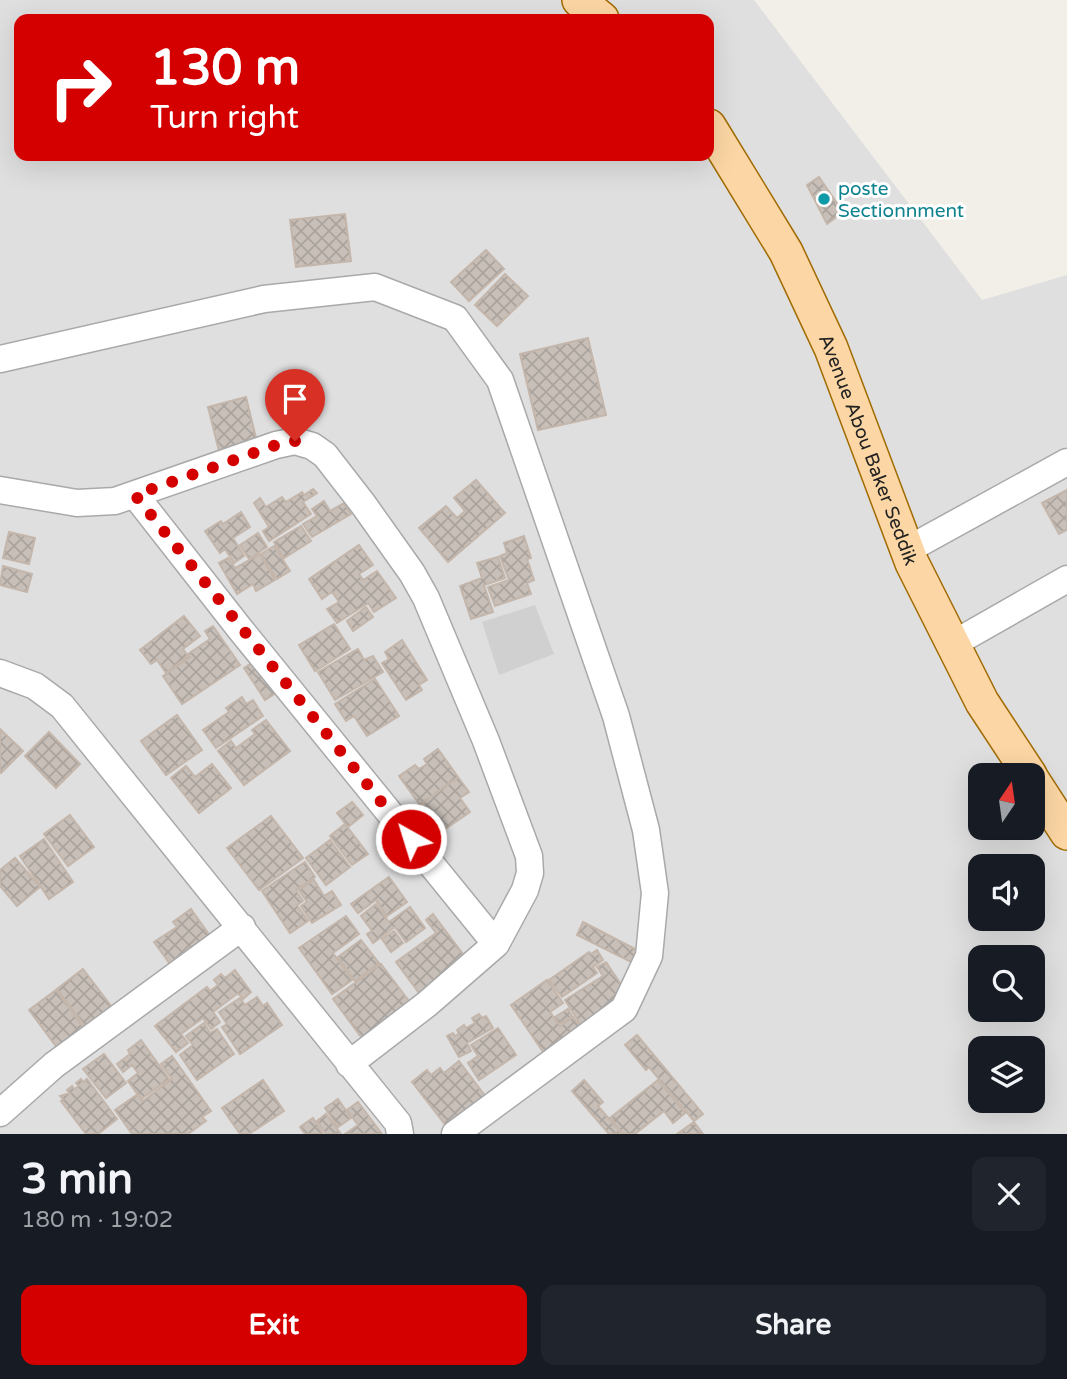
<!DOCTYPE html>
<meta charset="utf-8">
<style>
:root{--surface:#171b24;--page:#20242c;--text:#f1f3f6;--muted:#9ea1a6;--accent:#d40000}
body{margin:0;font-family:"Varela Round",sans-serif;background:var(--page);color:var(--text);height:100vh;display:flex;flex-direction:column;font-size:26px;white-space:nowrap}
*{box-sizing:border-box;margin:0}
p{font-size:23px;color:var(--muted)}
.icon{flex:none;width:38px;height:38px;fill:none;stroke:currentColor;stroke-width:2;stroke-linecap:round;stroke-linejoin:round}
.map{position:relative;height:1134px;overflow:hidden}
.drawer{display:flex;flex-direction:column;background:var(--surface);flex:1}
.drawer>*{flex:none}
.top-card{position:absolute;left:14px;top:14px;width:700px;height:147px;border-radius:14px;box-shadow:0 7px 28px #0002;background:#d40000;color:#fff;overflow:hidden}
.needle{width:46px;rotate:13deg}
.buttons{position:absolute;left:968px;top:763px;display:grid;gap:14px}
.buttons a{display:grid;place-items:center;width:77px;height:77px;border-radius:14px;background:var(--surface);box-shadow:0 7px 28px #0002;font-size:35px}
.pin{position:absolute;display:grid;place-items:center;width:60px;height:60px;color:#fff;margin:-72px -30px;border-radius:50% 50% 50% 0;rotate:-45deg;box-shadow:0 0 7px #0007}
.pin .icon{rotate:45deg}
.me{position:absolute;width:77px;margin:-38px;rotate:321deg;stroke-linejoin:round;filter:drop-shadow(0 0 5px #0008)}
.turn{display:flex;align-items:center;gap:24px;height:147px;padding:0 21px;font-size:32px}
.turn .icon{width:91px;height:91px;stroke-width:2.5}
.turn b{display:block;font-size:49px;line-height:60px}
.round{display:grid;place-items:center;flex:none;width:74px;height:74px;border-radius:14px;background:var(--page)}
.summary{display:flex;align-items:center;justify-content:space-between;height:119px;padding:0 21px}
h1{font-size:42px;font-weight:700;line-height:52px}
.primary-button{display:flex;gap:14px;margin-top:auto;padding:14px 21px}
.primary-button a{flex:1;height:80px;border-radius:14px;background:var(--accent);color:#fff;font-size:28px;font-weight:700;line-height:80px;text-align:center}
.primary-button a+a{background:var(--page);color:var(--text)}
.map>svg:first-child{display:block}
.residential{fill:#e0dfdf;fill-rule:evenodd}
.religious{fill:#d0d0d0}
.building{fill:url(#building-cross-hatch);stroke:#c4b6ab;stroke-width:2}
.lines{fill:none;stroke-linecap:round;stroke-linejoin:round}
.minor-casing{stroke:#a9a9a9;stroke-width:29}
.major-casing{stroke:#a06b00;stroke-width:36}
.minor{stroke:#fff;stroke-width:26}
.major{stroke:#fcd6a4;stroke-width:33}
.route{stroke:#d40000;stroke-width:12;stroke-dasharray:0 21.6}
.culture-dot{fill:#0f9aa8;stroke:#fff;stroke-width:2.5}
.labels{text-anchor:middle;stroke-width:6;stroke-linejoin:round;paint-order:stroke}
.culture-label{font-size:19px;fill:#0d838f;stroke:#fff;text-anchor:start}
.street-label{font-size:19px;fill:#222;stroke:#fff}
</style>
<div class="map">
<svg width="1067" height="1134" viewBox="0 0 1067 1134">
<defs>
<pattern id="building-cross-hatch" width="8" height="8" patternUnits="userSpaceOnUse" patternTransform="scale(1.75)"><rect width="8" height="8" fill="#c7bfb8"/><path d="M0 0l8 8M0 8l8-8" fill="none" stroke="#aba49e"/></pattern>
</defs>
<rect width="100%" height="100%" fill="#f2efe9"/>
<path class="residential" d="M0,0H754L982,300L1067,275V1134H0ZM19,19H709V156H19ZM980,775H1032V828H980ZM980,866H1032V919H980ZM980,957H1032V1010H980ZM980,1048H1032V1101H980Z"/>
<path class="religious" d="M535,605L554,654L499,675L482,622Z"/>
<path class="building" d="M819,177L843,212L827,224L807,185Z
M345,214L351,261L296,267L290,220Z
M486,250L504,269L469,301L451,282Z
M505,274L528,296L497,326L475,305Z
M588,338L606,415L538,430L520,354Z
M246,397L257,442L219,451L208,407Z
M476,480L505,513L448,562L419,528L446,506L457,518L465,511L454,498Z
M313,489L317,493L303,502L311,514L269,541L263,531L269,527L254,503L260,498L266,507L282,497L286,502L302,492L304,495Z
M1067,490V530L1059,534L1042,503Z
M324,501L330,511L344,503L351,514L312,537L303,524L317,516L312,509Z
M241,512L250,527L233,538L244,556L234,563L225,549L220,553L205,531L221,521L223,524Z
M301,526L311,541L284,558L274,542Z
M9,532L35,538L29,564L3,558Z
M258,533L267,547L249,559L240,545Z
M524,536L531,558L527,559L534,580L527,583L531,594L495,606L488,587L509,580L500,556L507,553L504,543Z
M359,545L373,565L359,574L363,580L377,571L396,598L374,612L368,603L337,623L327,609L339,602L332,592L322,599L309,579Z
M274,546L290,571L277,579L261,554Z
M260,554L275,580L256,591L253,584L237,594L219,563L228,558L235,568Z
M498,557L505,578L484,585L493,612L471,619L460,586L482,578L477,563Z
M3,566L32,574L27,592L0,585Z
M366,607L373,617L353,631L347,621Z
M184,616L200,636L183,649L188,656L166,673L157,660L151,664L140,650Z
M334,624L350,649L315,671L299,645Z
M213,626L240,665L182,704L163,676L190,657L188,654L210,639L205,631Z
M402,640L427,680L419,685L422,690L406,700L382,663L389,659L385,652Z
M358,649L364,660L373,656L383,672L335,700L318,672Z
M258,659L279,691L265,700L244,668Z
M375,679L399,716L367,736L354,716L346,721L335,704Z
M242,697L246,704L253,700L263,716L216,748L203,730L229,712L226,708Z
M177,715L202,750L166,775L141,741Z
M266,720L290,751L244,785L218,751L231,741L236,748L255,734L252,730Z
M0,729L23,751L1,773L0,772Z
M49,732L80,764L56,788L25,756Z
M438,749L458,777L420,805L399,776L415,765L419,769L427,764L424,759Z
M212,764L231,788L199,813L171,778L186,766L195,777Z
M458,777L469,792L460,798L470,812L441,832L432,820L426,824L415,808Z
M352,802L363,815L348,827L337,813Z
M70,815L94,847L68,866L44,834Z
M271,816L303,858L259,890L227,848Z
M345,824L368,854L352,865L330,836Z
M44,839L73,882L49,899L20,856Z
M330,840L350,867L326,885L306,858Z
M15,858L40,887L17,906L0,886V870Z
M305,862L315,877L296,890L303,901L297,905L308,921L290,933L262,891Z
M389,877L407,902L387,916L376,900L358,913L351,904Z
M314,880L324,896L332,891L341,905L312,923L301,906L307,902L299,890Z
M376,904L389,922L410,907L425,928L406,942L395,927L373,943L367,934L372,931L361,916Z
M191,909L213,940L173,968L154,942L177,927L173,922Z
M433,914L469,962L422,997L396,962L436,933L426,920Z
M346,916L359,934L333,953L352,980L332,994L299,948Z
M583,922L639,951L633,963L577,935Z
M394,931L403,943L391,952L382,939Z
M361,940L379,963L355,981L338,957Z
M597,950L603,960L593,967L597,973L562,997L549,980L589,952L591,954Z
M606,962L628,995L581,1025L565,1000L603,976L597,967Z
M381,964L412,1005L364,1041L333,999Z
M83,969L115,1011L98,1024L94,1019L85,1026L57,989Z
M235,970L251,992L243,999L238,993L213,1012L220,1022L211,1029L203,1018L181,1034L188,1043L176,1052L155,1026L207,987L210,991L218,985L214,980L221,974L225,978Z
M547,980L563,1003L550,1012L560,1026L573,1017L583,1031L546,1056L511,1005Z
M56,990L83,1027L78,1031L83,1037L61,1053L29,1010Z
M257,997L263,1006L267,1003L282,1025L240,1054L222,1027L227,1024L219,1012L240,998L245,1005Z
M568,1009L572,1016L559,1024L555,1017Z
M479,1014L482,1018L486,1016L493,1028L467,1043L471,1051L459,1057L447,1036L453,1033L455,1036L459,1034L457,1030L464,1025L466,1028L475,1023L472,1018Z
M204,1023L210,1033L217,1029L234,1054L197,1080L180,1055L193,1045L186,1036Z
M498,1028L516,1055L479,1080L468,1063L478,1056L471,1045Z
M637,1035L703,1114L694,1121L649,1067L646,1070L625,1045Z
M141,1040L169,1079L141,1099L128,1081L138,1073L132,1065L123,1072L117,1064L130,1054L128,1050Z
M104,1054L126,1083L106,1098L83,1069Z
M172,1056L211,1111L202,1117L206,1121L188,1134H132L115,1110L138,1094L143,1101L172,1079L161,1064Z
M459,1061L486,1097L447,1127L412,1082L427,1070L431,1075L440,1068L444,1073Z
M81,1079L83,1082L87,1079L117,1119L98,1134H86L61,1101L63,1099L60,1096L70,1093L67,1090L72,1086L74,1089L79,1086L76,1083Z
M263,1080L284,1111L249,1134H240L222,1108Z
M584,1080L603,1102L598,1106L622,1134H609L572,1091Z
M658,1080L685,1113L673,1123L664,1111L635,1134H623L610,1118Z
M338,1099L351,1118L338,1127L325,1108Z
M358,1102L382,1134H345L358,1125L347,1110Z
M326,1114L341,1134H326L317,1121Z
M313,1118L323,1134H305L300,1127Z
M694,1122L703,1134H677Z"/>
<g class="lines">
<g class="minor-casing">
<path id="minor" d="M0,359L264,299L375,287L455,318L500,380L616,716L646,830L655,893L649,956L624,1009L455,1134
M0,490L77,503L115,501L276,445L295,441L312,446L325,455L363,504L412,573L426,598L486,741L529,856L530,873L525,890L496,944L427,1004L349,1064
M135,495L240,629L496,944
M907,550L1067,462
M953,644L1067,579
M0,673L35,686L62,706L398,1123L400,1134
M0,1113L54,1065L242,927"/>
</g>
<g class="major-casing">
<g id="major">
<path d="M579,0L602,19"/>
<path id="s1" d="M709,126L786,252L831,348L912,563L982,702L1030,775"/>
<path d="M1032,779L1067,833"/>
</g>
</g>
<use href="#minor" class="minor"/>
<use href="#major" class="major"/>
</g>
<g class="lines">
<path class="route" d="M295,441L276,445L135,495L411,839"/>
</g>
<circle class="culture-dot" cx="824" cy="199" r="7"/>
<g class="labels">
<g class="culture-label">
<text x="838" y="195">poste<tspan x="838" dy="22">Sectionnment</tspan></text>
</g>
<g class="street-label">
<text dy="7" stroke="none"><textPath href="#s1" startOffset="362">Avenue Abou Baker Seddik</textPath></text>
</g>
</g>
</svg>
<div class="buttons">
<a><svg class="needle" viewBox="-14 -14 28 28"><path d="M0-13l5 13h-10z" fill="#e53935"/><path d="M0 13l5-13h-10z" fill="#9ea1a6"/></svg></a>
<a><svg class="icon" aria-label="sound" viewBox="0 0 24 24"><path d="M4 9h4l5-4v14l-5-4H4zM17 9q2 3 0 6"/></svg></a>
<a><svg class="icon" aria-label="search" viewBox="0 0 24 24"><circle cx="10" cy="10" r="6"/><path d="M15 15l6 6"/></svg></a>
<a><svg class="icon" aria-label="layers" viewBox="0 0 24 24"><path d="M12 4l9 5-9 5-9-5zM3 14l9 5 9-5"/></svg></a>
</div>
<div class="pin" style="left:295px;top:441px;background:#d93025"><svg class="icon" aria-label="arrive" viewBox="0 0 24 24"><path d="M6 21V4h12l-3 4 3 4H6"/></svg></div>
<svg class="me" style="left:411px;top:839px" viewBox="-20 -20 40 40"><circle r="17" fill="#d40000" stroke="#fff" stroke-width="3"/><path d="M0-11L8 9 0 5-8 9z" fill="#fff"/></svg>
<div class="top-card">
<div class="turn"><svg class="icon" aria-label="right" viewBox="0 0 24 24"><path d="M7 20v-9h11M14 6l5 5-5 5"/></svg><div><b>130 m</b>Turn right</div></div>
</div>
</div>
<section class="drawer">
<div class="summary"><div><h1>3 min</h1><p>180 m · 19:02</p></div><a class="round"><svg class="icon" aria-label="close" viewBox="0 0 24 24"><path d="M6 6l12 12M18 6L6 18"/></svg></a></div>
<div class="primary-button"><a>Exit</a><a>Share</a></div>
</section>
